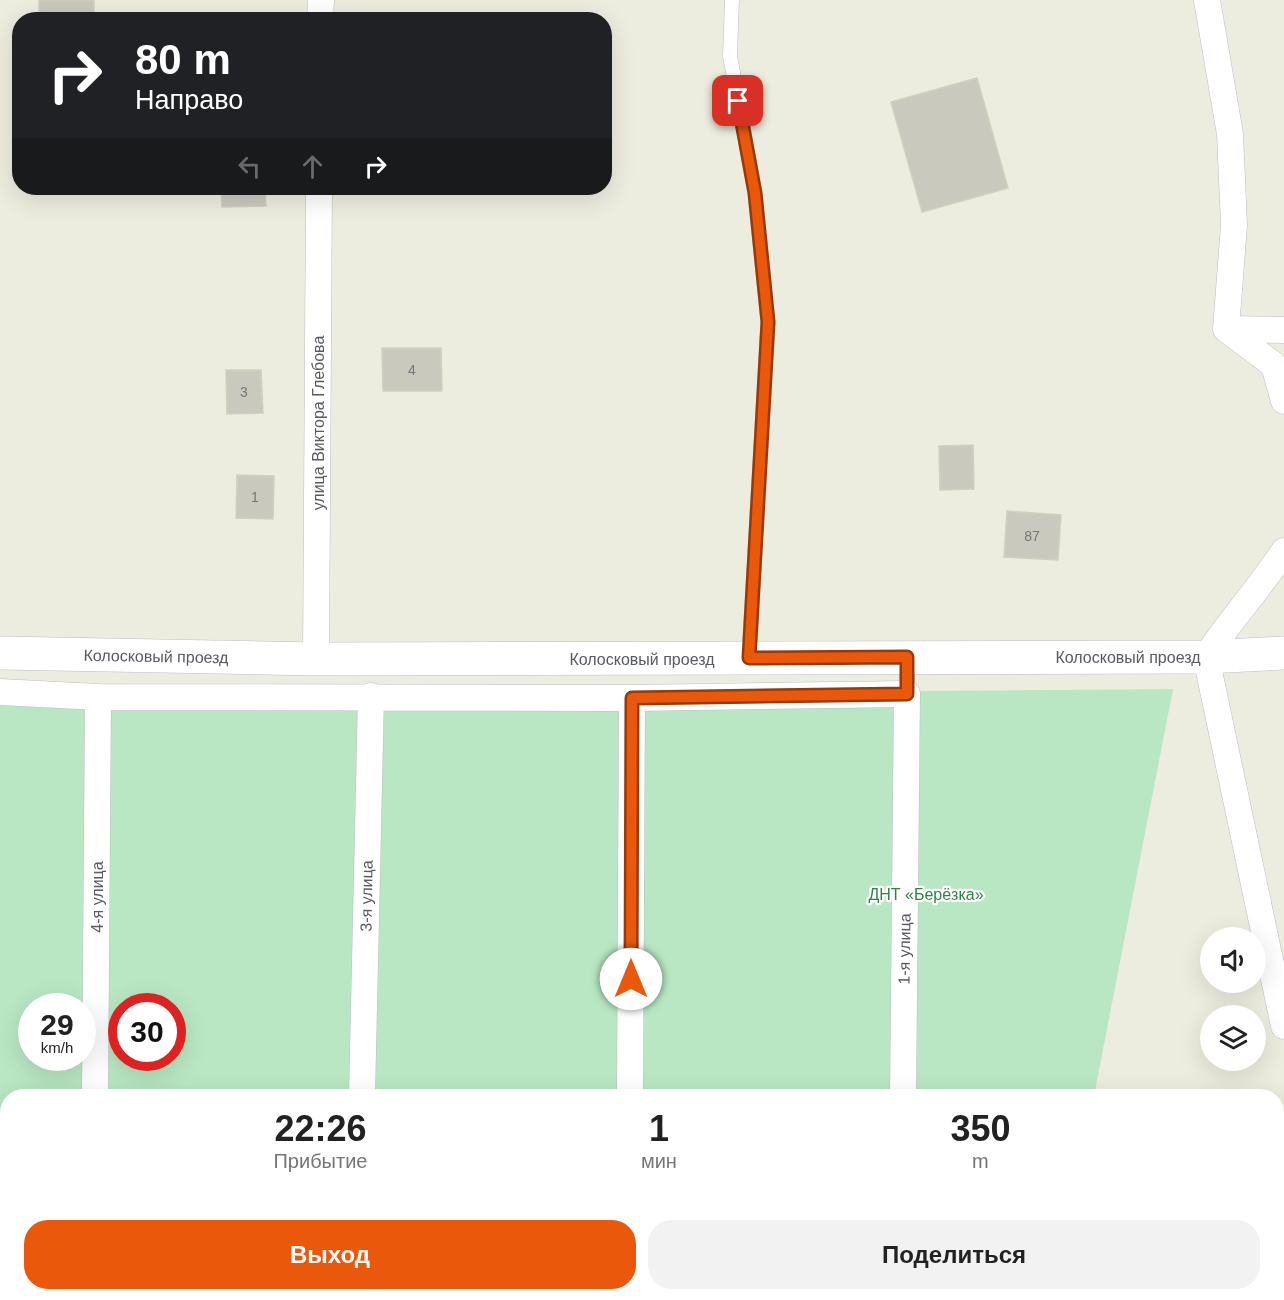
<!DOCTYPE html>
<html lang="ru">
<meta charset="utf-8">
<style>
:root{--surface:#fff;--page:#f2f2f2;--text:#222;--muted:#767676;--accent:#ea580c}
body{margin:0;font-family:Helvetica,sans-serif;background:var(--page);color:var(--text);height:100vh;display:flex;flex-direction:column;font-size:22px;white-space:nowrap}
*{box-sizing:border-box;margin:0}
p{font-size:20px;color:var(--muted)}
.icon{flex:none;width:33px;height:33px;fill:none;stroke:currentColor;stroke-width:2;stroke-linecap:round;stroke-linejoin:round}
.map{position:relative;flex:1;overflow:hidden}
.details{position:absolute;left:0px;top:1089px;width:1284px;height:212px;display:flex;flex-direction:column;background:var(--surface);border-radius:24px 24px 0 0;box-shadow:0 6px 24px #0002}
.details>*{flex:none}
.top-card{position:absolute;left:12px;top:12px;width:600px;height:183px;border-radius:24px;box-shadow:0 6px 24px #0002;background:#202124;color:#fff;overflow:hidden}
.buttons{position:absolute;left:1200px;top:927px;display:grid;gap:12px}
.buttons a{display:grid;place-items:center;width:66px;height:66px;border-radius:50%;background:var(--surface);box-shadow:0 6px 24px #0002;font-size:30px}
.speed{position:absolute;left:18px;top:993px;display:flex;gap:12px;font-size:30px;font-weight:700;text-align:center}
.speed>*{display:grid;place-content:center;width:78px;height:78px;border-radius:50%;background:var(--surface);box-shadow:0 6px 24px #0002;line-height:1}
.speed small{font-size:15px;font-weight:400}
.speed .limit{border:9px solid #d22;background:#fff;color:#111}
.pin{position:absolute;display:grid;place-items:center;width:51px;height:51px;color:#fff;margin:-26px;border-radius:12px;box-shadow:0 3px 9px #0006}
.me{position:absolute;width:66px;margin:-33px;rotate:0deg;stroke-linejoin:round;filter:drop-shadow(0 0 4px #0008)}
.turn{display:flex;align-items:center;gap:21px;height:126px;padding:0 24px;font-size:27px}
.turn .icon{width:78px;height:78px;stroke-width:2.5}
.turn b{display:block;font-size:42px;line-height:51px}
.lanes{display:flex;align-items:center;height:57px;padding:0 24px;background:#0003;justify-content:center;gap:30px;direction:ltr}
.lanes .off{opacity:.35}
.eta{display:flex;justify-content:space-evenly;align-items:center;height:102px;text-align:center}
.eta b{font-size:36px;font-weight:700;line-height:42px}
.cta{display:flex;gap:12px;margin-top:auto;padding:12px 24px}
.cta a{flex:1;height:69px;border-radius:24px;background:var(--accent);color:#fff;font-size:24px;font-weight:700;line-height:69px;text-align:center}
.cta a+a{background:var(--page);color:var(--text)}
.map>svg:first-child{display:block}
.green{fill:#b9e7c3;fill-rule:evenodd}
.building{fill:#cac9be;stroke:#d2d0bd;stroke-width:1.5}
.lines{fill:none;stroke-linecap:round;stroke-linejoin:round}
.lane-casing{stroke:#bcbdc4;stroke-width:15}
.street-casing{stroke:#bcbdc4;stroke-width:27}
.secondary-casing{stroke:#bcbec7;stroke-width:34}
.lane{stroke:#fff;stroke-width:14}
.street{stroke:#fff;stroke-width:26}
.secondary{stroke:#fff;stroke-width:33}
.route-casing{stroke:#983908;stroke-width:15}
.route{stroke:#ea580c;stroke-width:10}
.labels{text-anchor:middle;stroke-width:4.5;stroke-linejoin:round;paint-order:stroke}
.number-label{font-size:14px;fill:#747679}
.street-label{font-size:16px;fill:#585a62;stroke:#fff}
.park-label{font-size:16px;fill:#2e8345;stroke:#fff}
</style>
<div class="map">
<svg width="1284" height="1300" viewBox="0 0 1284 1300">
<rect width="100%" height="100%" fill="#ededdf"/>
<path class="green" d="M1173,689L1094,1096H8V1293H1056L1055,1300H0V698ZM32,1006H82V1058H32ZM122,1006H172V1058H122Z"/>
<path class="building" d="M39,0H94V20H39Z
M977,78L1008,188L922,212L891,102Z
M221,188H265L266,206L222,207Z
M382,348H441L442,391H383Z
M226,370H261L263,413L227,414Z
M973,445L974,489L940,490L939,446Z
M237,475L274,476L273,519L236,518Z
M1007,511L1061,515L1058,560L1004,557Z"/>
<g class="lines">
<g class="lane-casing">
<path id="lane" d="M732,0L730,56L755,193L768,322L749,658
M907,657V694"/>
</g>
<g class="street-casing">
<path id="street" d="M1207,0L1230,134L1234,225L1226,329
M320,20L321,0
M1226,329L1274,365L1284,401
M1226,329L1284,330
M1284,551C1260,588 1230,620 1206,657L1284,1026
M316,659L319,188
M0,692L98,697L632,698L907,694L903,1096
M95,1096L98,697
M362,1096L371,696
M630,1096L632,698
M94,1300V1293
M359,1300V1293
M629,1300V1293
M901,1300V1293"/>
</g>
<g class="secondary-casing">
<path id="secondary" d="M0,653L316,659L1206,657L1284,653"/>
</g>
<use href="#lane" class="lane"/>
<use href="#street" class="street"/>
<use href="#secondary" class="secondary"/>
</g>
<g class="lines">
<g class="route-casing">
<path id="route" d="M631,979L632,698L907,694V657L749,658L768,322L755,193L738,101"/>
</g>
<use href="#route" class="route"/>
</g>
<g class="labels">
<g class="number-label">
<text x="412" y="375">4</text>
<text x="244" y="397">3</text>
<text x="255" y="502">1</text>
<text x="1032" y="541">87</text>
</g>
<g class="street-label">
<text transform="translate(318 423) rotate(-90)" y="6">улица Виктора Глебова</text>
<text transform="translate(156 656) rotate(1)" y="6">Колосковый проезд</text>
<text x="1128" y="663">Колосковый проезд</text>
<text x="642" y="665">Колосковый проезд</text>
<text transform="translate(366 896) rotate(-89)" y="6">3-я улица</text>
<text transform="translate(97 897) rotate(-90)" y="6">4-я улица</text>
<text transform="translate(904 949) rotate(-89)" y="6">1-я улица</text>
</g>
<g class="park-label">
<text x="926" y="900">ДНТ «Берёзка»</text>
</g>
</g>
</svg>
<div class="buttons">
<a><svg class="icon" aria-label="sound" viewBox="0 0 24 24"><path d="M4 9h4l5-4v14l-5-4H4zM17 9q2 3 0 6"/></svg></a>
<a><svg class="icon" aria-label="layers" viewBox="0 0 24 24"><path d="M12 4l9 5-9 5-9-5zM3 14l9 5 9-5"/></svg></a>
</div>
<div class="speed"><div>29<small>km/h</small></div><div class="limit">30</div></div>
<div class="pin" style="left:738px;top:101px;background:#d93025"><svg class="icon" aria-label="arrive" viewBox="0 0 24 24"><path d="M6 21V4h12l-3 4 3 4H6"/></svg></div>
<svg class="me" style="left:631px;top:979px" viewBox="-20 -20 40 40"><circle r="19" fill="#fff"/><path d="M0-13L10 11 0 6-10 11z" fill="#ea580c"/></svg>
<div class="top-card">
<div class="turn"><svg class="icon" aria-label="right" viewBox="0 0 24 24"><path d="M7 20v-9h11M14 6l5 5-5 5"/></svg><div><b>80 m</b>Направо</div></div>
<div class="lanes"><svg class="icon off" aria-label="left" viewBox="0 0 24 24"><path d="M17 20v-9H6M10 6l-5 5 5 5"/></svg><svg class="icon off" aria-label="ahead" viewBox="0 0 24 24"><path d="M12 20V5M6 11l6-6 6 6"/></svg><svg class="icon" aria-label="right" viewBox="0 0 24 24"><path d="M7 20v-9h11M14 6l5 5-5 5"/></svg></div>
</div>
<section class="details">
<div class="eta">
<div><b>22:26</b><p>Прибытие</p></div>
<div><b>1</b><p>мин</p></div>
<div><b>350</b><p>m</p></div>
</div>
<div class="cta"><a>Выход</a><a>Поделиться</a></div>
</section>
</div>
